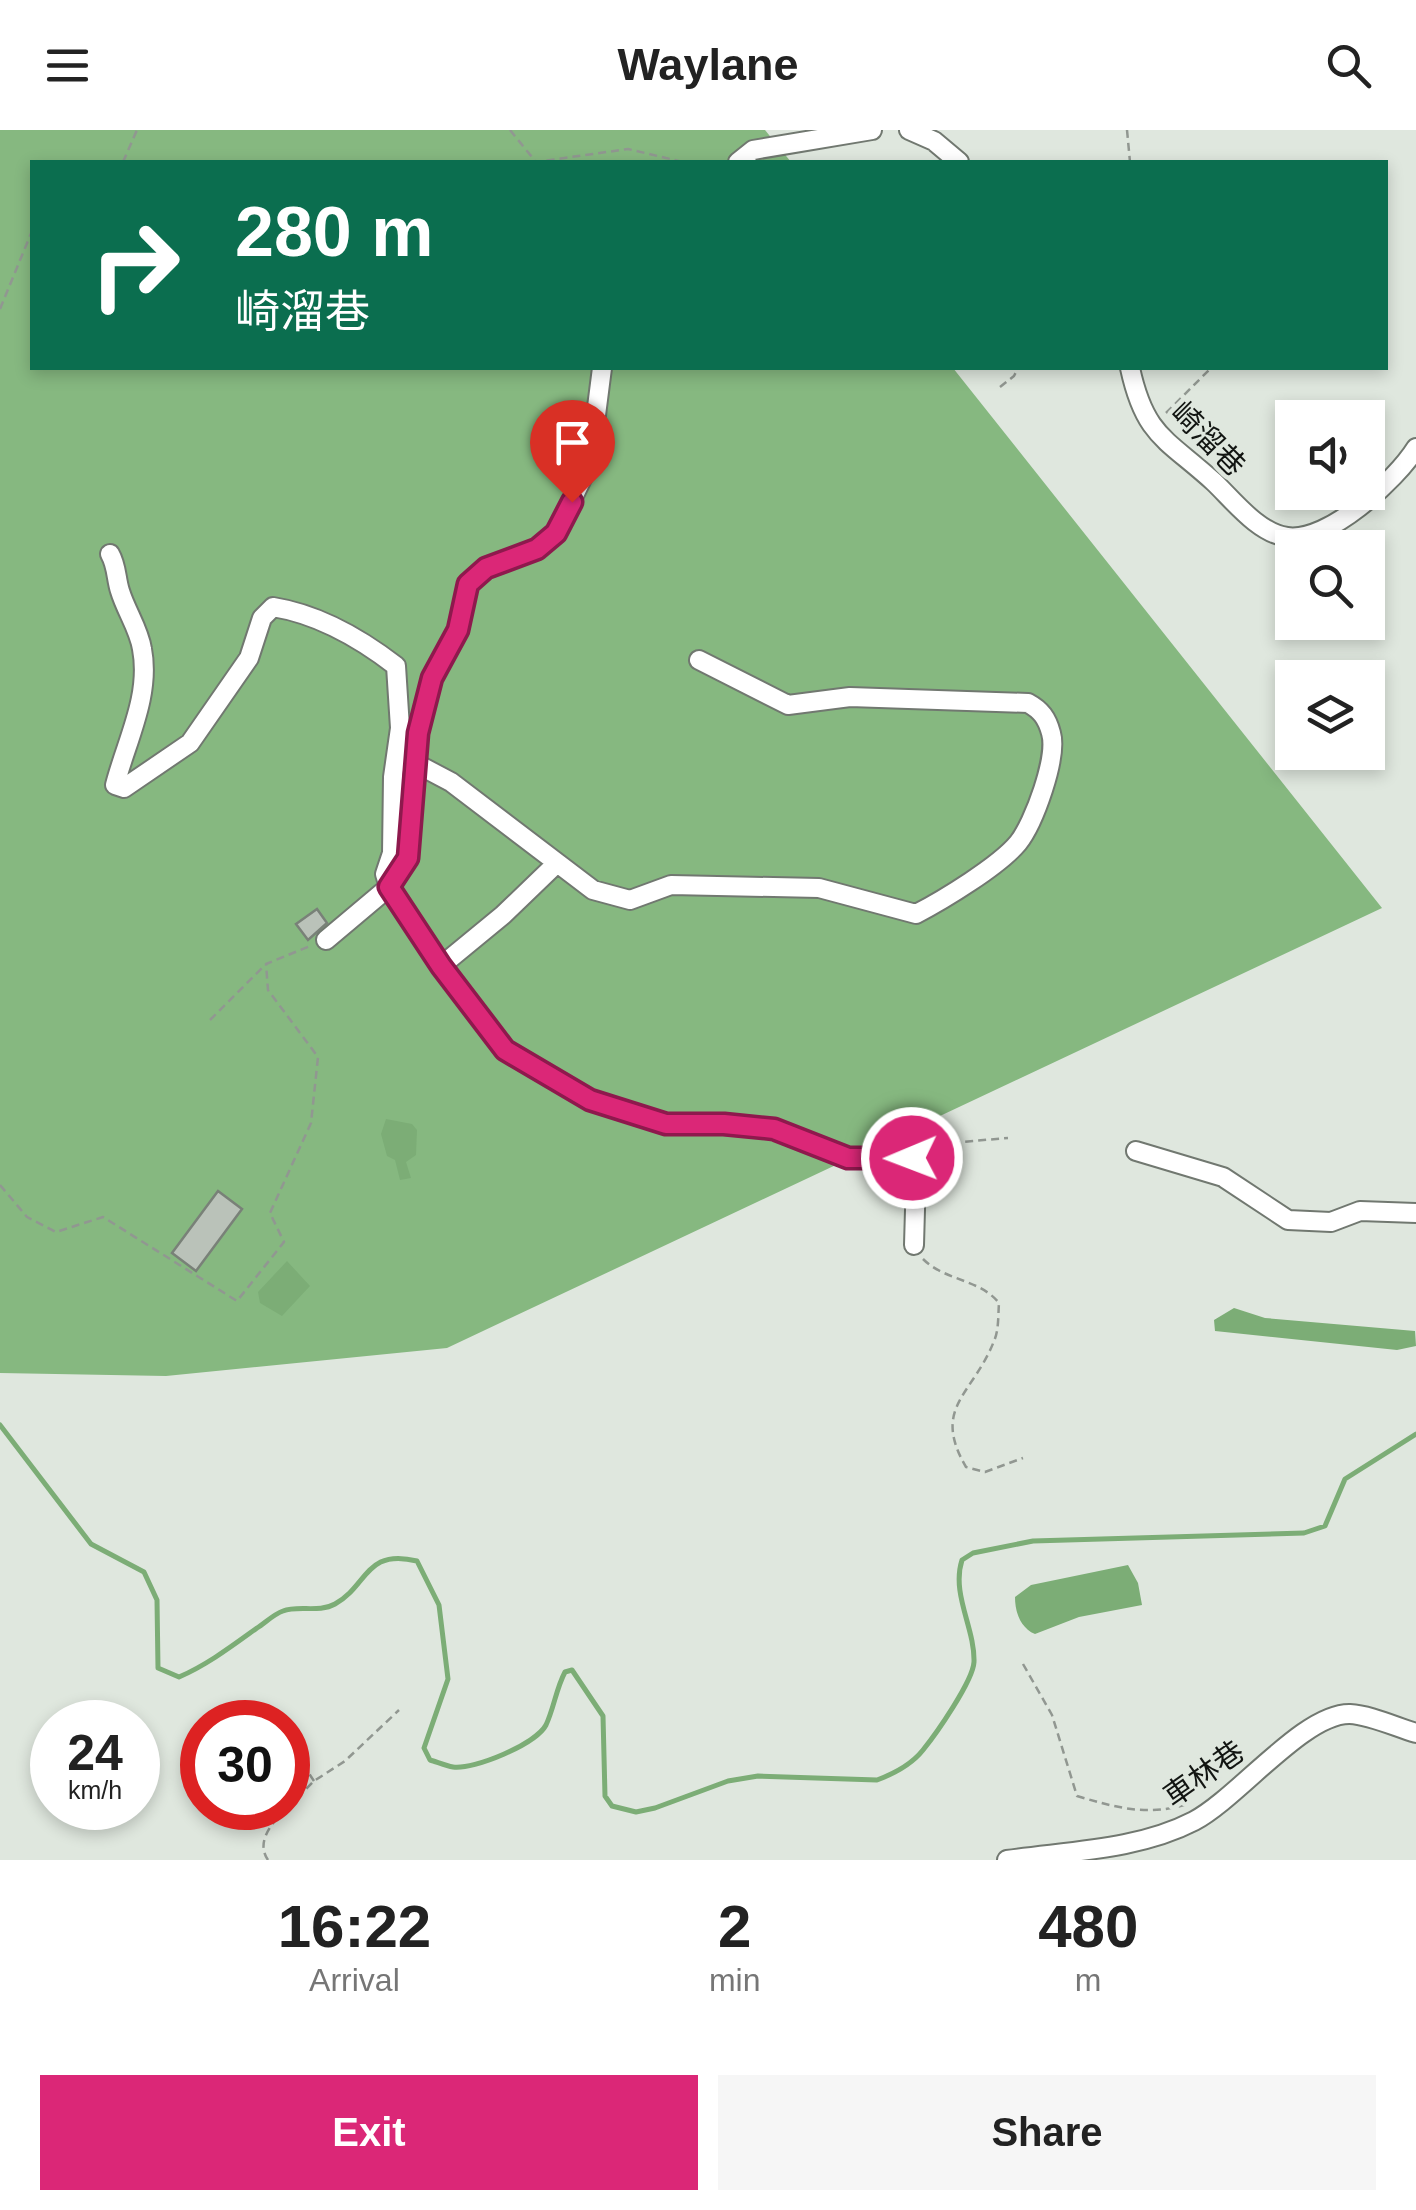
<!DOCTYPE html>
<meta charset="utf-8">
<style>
:root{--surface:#fff;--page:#f6f6f6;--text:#222;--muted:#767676;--accent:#db2777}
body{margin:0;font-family:Helvetica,"Noto Sans TC",sans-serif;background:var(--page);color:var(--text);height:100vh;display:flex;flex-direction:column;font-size:38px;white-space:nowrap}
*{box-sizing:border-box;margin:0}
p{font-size:32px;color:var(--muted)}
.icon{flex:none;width:55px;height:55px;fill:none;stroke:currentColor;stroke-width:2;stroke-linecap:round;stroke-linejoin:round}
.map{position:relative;height:1730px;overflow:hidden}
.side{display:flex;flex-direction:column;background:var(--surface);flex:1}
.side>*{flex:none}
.top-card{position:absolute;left:30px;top:30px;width:1358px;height:210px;border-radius:0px;box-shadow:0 5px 15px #0003;background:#0b6e4f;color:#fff;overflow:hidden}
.controls{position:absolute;left:1275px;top:270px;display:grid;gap:20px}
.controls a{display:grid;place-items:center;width:110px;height:110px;border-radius:0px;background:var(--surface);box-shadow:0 5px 15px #0003;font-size:50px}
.speed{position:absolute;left:30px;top:1570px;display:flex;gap:20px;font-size:50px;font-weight:700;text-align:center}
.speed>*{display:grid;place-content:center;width:130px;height:130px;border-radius:50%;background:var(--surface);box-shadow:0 5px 15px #0003;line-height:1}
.speed small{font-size:25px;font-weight:400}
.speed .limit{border:15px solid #d22;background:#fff;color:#111}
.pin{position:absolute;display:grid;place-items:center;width:85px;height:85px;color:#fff;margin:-102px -42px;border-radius:50% 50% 50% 0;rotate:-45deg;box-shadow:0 0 10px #0007}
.pin .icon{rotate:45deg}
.me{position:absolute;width:110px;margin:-55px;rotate:269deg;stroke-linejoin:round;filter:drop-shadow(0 0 8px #0008)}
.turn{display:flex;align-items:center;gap:35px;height:210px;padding:0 40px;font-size:45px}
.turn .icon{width:130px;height:130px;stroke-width:2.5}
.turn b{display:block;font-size:70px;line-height:85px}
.eta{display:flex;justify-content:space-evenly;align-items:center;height:170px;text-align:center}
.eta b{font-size:60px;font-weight:800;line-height:70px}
.button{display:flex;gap:20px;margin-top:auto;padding:20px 40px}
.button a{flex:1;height:115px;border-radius:0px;background:var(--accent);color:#fff;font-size:40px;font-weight:800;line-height:115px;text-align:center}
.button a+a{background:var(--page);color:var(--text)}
header{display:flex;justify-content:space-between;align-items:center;height:130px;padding:0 40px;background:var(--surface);font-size:45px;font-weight:800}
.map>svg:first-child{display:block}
.forest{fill:#86b880}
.water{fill:#7cad76}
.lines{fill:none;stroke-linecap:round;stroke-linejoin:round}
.stream{stroke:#7cad76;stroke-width:5}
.building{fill:#bac2b9;stroke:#798178;stroke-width:2.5}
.minor-casing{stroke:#717870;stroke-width:22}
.path{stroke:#919791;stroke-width:2.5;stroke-dasharray:8 5;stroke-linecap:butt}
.minor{stroke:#fff;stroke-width:18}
.route-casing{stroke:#8e194d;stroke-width:25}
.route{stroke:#db2777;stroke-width:18}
.labels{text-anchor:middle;stroke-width:9;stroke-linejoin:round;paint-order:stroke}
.street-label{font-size:30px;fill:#121512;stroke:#dfe7de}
</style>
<header><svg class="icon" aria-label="menu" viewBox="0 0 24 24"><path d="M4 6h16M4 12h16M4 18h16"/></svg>Waylane<svg class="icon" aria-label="search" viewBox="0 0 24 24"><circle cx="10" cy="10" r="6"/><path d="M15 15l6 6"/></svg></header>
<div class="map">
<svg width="1416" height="1730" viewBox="0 0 1416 1730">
<rect width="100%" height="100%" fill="#dfe7de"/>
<path class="forest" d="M0,0H765L791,32H32V238H953L1382,778L447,1218L166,1246L0,1243Z"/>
<path class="water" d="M386,989L412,994L417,1000L416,1025L406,1032L411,1048L400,1050L395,1030L387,1026L381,1004Z
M287,1131L310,1156L282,1186L260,1173L258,1162Z
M1234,1178L1265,1188L1415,1201L1416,1216L1397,1220L1215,1201L1214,1190Z
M1128,1435L1138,1453L1142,1475L1079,1487L1035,1504C1021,1498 1015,1483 1015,1467L1031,1455Z"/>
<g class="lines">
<path class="stream" d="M0,1295L91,1414L144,1442L157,1470L158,1538L179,1547C207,1535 232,1516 257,1498C265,1493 274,1484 283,1481C298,1475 319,1483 335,1474C368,1456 365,1418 417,1431L439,1475L448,1549L424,1618L430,1630C437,1632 446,1636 453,1637C474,1640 536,1614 546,1595C554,1578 556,1559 565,1542L572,1540L603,1586L605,1666L612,1676L636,1682L655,1678L728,1651L758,1646L877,1650C893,1644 912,1634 923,1620C936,1604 973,1551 974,1532C975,1498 951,1464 962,1430L973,1423L1033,1411L1304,1403L1325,1396L1345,1349L1416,1304"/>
</g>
<path class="building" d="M317,779L327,793L308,810L296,794Z
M218,1061L242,1079L196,1141L172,1123Z"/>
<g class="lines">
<g class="minor-casing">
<path id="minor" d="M909,0L934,11L959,32
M738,32L753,20L872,0
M602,238L590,332L556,403L537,419L486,438L468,454L459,500L432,548L418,603L408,728L389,757L441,836L505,920L590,970L666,994H724L773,999L847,1028H912L916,1044L914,1115
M1130,238C1145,307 1167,309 1214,352C1233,370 1258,403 1287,407C1328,413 1396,350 1416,318
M110,424C117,436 116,449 120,461C126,481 139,499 142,519C151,566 126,612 115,655L124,658L190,613L249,528L262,488L273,477C317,484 361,509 396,536L400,598L393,647L392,723L385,744L389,757L326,810
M415,633L451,652L593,760L630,770L671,755L819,758L916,784C943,770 999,736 1018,713C1034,693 1058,627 1051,603C1047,588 1041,580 1028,573L850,567L788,575L699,530
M441,836L503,785L556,734
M1136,1021L1223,1047L1288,1090L1331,1092L1360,1081L1416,1083
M1007,1730C1069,1721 1138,1720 1194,1691C1239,1667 1304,1583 1350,1584C1370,1585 1396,1597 1416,1603"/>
</g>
<path class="path" d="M510,0L536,32L628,19L683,32
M1127,0L1130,32
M123,32L137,0
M0,179L32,101
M1000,257L1014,246L1018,238
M1166,283L1211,238
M210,890L265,835
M928,1023L961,1012L1008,1008
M0,1055L27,1087L56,1102L103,1087L237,1171L284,1112L270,1083L311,993L318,927L268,860L266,834L310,816
M923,1129C945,1151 980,1149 999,1173C998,1185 999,1200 994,1211C973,1265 931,1277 966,1337L985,1342L1023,1328
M1023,1534L1052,1585L1077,1666C1117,1678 1150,1687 1190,1673
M267,1582L274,1592
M288,1612L314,1651
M288,1677L314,1651L345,1631L399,1580
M268,1730C255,1711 273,1692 286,1679"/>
<use href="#minor" class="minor"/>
</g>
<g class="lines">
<g class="route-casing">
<path id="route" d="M572,372L556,403L537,419L486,438L468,454L458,500L432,548L418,603L408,728L389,757L441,836L505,920L590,970L666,994H724L774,999L848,1028H912"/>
</g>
<use href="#route" class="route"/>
</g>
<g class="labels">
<g class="street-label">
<text transform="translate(1208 309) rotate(45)" y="10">崎溜巷</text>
<text transform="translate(1204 1644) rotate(-35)" y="10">車林巷</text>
</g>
</g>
</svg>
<div class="controls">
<a><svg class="icon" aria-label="sound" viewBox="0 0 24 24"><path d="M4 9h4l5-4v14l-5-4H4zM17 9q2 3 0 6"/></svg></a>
<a><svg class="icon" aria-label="search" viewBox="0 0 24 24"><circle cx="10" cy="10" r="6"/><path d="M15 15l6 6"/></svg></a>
<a><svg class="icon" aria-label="layers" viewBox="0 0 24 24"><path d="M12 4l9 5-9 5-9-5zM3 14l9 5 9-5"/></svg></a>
</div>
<div class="speed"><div>24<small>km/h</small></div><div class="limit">30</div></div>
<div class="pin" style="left:572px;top:372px;background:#d93025"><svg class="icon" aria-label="arrive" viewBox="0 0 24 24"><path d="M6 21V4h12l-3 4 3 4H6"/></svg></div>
<svg class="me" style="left:912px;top:1028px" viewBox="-20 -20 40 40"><circle r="17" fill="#db2777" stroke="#fff" stroke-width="3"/><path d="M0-11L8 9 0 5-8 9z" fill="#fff"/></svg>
<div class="top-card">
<div class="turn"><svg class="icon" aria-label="right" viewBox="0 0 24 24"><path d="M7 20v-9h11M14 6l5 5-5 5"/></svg><div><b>280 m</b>崎溜巷</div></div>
</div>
</div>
<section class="side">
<div class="eta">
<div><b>16:22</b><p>Arrival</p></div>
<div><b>2</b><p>min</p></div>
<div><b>480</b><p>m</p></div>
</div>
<div class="button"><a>Exit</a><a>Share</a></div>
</section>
